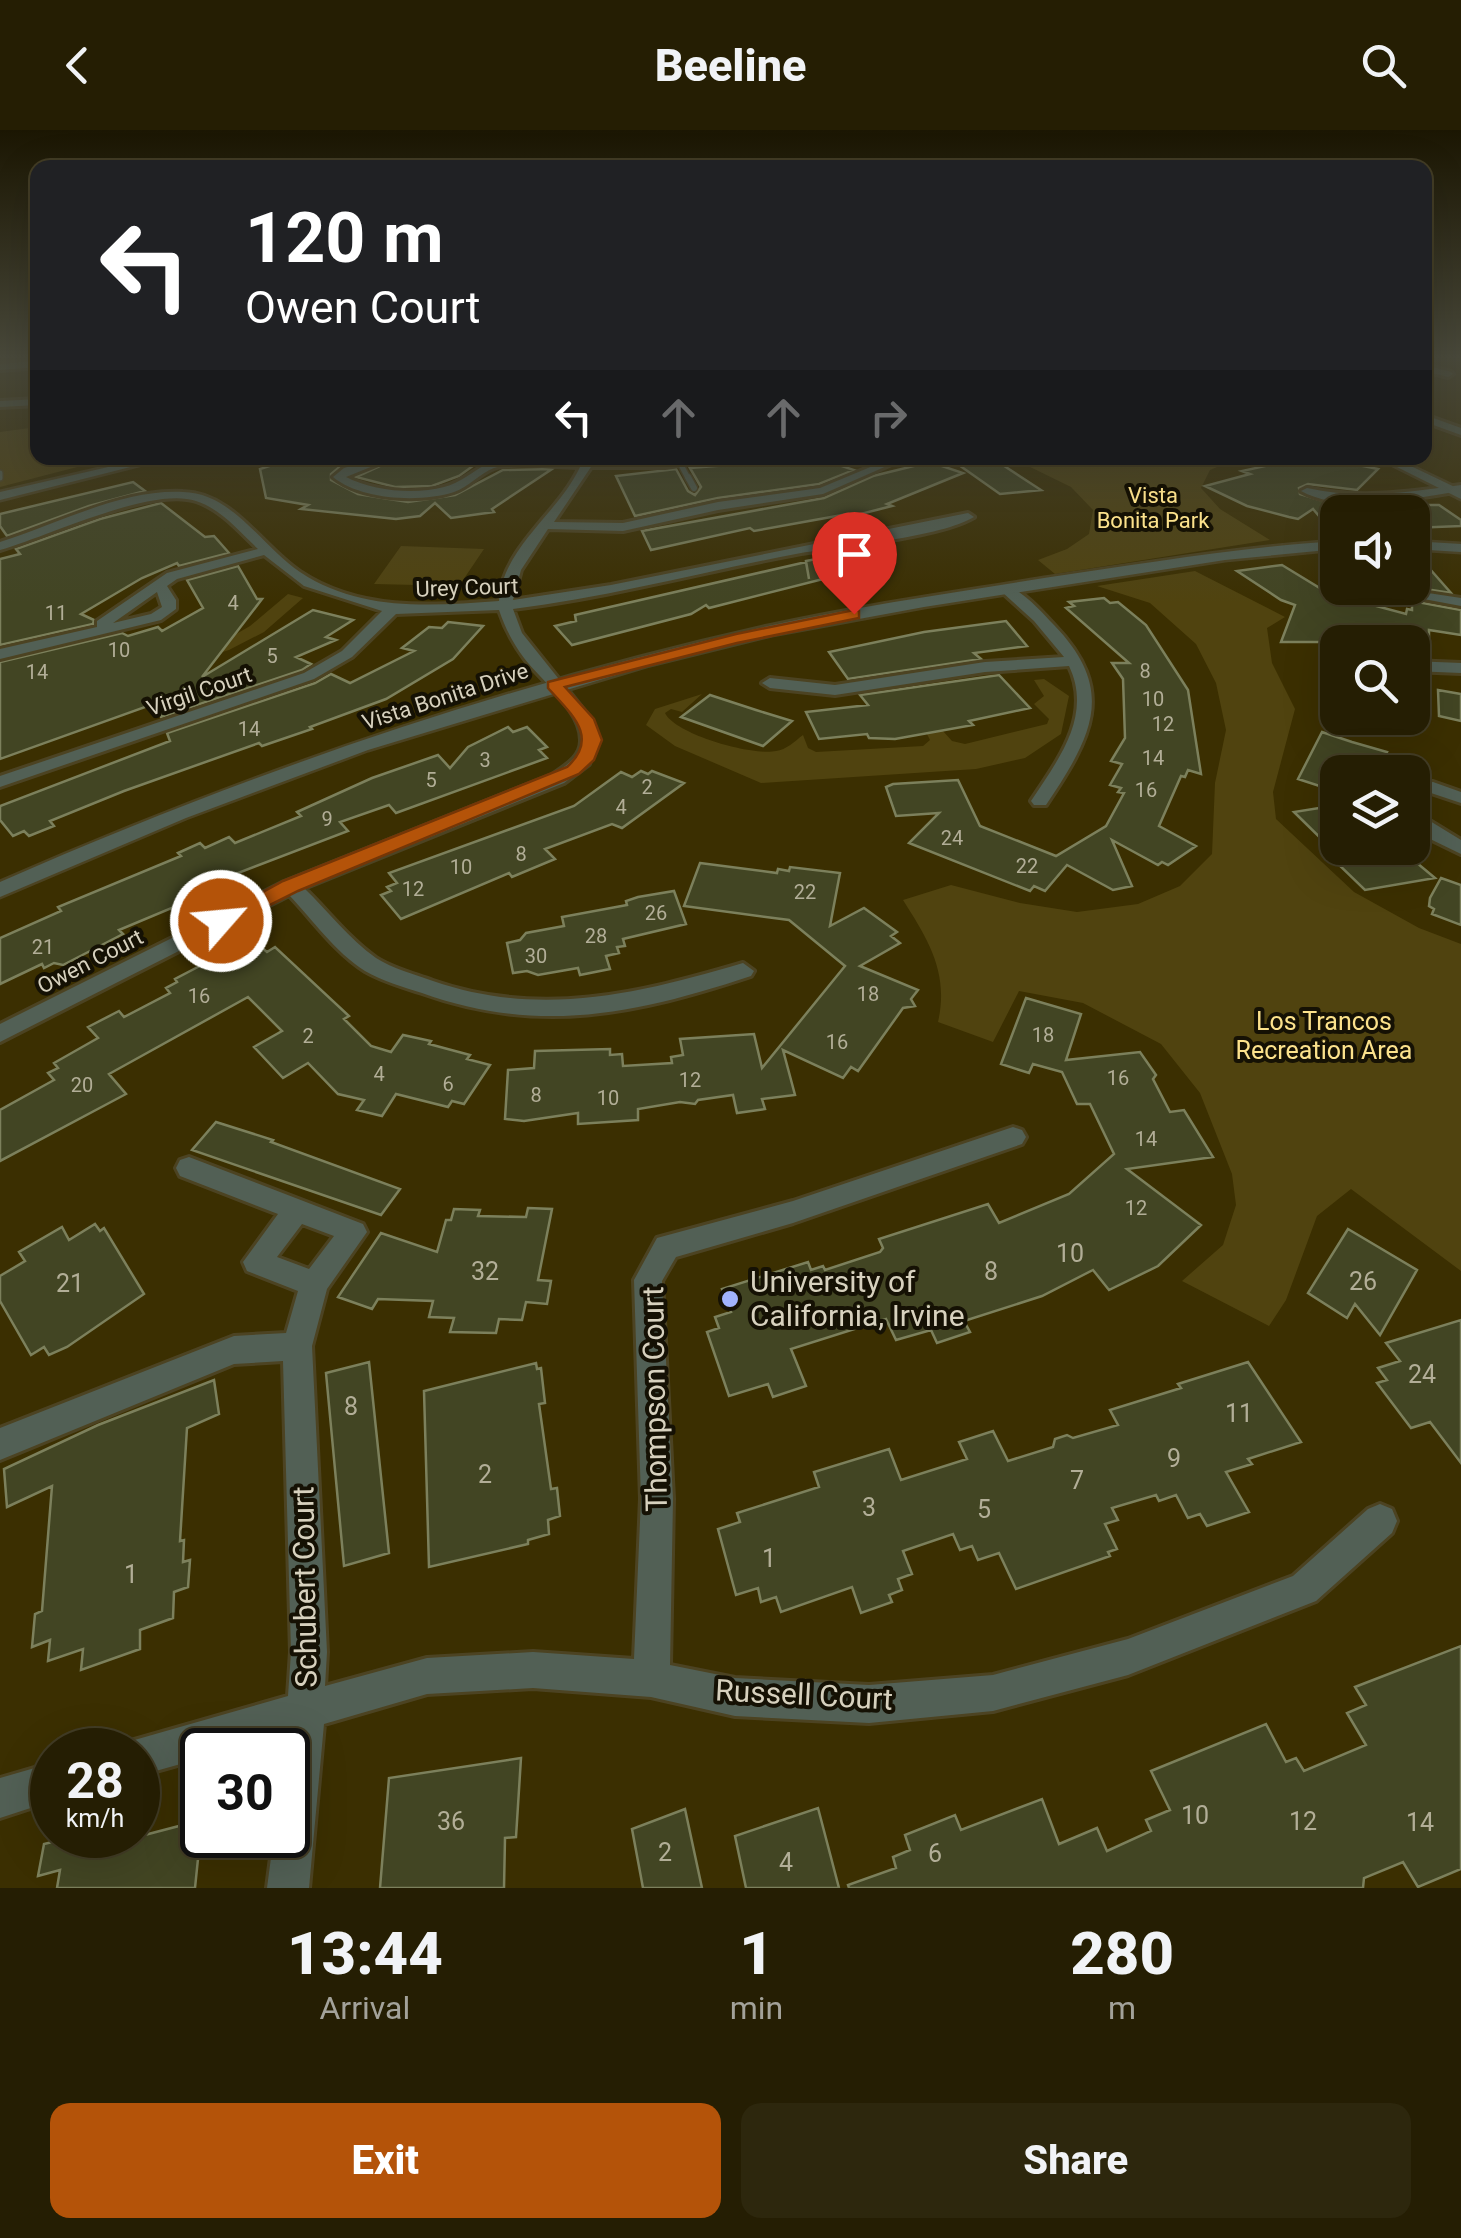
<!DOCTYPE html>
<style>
:root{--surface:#251e03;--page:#2d270d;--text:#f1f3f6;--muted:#a3a29a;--line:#423c25;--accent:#b45309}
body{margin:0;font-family:Roboto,sans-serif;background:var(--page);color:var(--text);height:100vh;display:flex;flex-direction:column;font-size:38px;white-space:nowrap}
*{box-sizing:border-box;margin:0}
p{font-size:32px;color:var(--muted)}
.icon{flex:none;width:55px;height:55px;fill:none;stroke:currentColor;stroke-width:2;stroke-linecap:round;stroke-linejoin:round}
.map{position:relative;height:1758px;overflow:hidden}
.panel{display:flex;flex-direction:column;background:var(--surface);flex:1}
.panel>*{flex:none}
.banner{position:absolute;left:30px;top:30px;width:1402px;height:305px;border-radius:20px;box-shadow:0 10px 40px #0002,0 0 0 2px var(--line);background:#202124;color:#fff;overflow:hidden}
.fabs{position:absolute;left:1320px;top:365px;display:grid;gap:20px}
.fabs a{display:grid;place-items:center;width:110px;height:110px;border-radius:20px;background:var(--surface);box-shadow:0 10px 40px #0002,0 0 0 2px var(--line);font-size:50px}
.speed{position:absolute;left:30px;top:1598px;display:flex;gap:20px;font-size:50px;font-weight:700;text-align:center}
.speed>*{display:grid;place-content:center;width:130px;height:130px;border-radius:50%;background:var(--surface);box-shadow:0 10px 40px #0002,0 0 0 2px var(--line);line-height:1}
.speed small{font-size:25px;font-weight:400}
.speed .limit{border:5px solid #111;border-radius:15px;background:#fff;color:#111}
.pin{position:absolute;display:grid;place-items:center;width:85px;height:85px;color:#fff;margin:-102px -42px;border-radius:50% 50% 50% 0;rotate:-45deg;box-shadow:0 0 10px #0007}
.pin .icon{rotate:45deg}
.me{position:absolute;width:110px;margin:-55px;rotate:63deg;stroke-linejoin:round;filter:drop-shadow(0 0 8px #0008)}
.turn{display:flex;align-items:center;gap:35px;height:210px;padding:0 50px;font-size:45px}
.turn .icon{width:130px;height:130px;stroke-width:2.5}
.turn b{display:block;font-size:70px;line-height:85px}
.lanes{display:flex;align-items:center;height:95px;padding:0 50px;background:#0003;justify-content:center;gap:50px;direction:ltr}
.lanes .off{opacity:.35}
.eta{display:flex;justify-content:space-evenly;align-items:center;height:170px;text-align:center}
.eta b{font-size:60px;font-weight:800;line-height:70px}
.cta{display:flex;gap:20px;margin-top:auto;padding:20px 50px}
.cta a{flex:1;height:115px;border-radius:20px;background:var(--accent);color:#fff;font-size:40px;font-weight:800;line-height:115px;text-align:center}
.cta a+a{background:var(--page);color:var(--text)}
header{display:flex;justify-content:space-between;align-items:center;height:130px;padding:0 50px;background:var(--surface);font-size:45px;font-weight:800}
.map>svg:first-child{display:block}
.built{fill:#3b2f01;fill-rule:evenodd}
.green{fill:#50430f}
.building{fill:#424523;stroke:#7c805c;stroke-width:2.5}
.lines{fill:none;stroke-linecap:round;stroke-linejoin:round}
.service-far1-casing{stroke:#4c4322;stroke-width:8}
.service-casing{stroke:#4c4322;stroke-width:9}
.minor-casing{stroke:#4c4322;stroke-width:6}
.tertiary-casing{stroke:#4c4322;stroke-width:5}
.service-far1{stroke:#526055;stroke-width:5}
.service{stroke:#526055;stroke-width:6}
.minor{fill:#526055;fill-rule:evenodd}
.tertiary{fill:#526055;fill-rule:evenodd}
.route{fill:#b45309;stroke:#753606;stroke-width:2.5}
.poi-dot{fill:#a1b3fd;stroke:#151104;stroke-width:4}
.labels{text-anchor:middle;stroke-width:8;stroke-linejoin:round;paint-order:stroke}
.number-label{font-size:20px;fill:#b2ae97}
.far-park-label{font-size:22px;fill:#fce28c;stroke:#151104}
.far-street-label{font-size:22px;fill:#d7d1be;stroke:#151104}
.park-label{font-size:25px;fill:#fce28c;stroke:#151104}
.near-number-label{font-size:25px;fill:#b2ae97}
.near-poi-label{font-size:30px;fill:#d7d1be;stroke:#151104;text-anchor:start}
.near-street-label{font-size:30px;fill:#d7d1be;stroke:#151104}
</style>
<header><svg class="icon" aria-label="back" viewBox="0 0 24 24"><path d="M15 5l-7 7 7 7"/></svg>Beeline<svg class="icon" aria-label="search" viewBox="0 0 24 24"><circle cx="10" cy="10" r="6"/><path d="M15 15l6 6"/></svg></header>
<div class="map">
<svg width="1461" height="1758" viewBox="0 0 1461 1758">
<rect width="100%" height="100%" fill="#312804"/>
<path class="built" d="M0,227H37L38,328H1425V227H1461V1758H0ZM1338,382H1412V458H1338ZM1338,512H1412V588H1338ZM1338,642H1412V718H1338ZM52,1620H138V1705H52ZM202,1620H288V1705H202Z"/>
<path class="green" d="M37,297L38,328L108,329L0,357V302Z
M1020,328H1238L1210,340L1201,358L1220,379L1270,410L1055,444L1038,430L1067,419L1089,404L1093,380L1071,357L1022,333Z
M401,416L484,419L459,456L374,454Z
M1195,441L1285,487L1267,498L1272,533L1295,579L1273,662L1276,689L1354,762L1419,798L1461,814V1141L1351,1059L1317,1086L1286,1170L1269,1196L1182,1151L1223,1115L1236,1075L1232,1044L1200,963L1161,914L1083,873L1019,861L993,912L938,892C949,843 929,811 903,770L951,755L1020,773L1077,782L1138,774L1180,756L1212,724L1215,653L1226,600L1216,553L1196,514L1150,473L1097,456Z
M288,464L303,468L264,502L229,520L3,591L231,507L250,496Z
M1044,549L1069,566L1061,604L1025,628L976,639L761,653L675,616L646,595L655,579L702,564L682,582L671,579L665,583C675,604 751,626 776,621C786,620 795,611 803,605L808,618L816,622L923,616L930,610L915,580L923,579L952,611L965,614L1047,594L1049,589L1034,574L1044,566L1034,550Z"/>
<path class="building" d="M294,328H366L342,335L331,344V350L358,364L408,372L455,365L503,340L552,339L492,379L494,382L451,388L435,373L420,386L396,389L301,379L308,375L266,368L260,339Z
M397,328H484L459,346L432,356L395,357L356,347Z
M818,328L854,340L819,354L718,368L635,386L616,346L676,339L688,361L695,365L701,357L690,338Z
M949,328H992L1041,360L1000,364Z
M1302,328H1324L1378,339L1357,360L1308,354L1299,358L1300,364L1340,376L1324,392L1313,379L1298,389L1289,387L1247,376L1205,356L1250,344L1242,341Z
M930,332L963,343L887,374L892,376L849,387L848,384L754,401L750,398L651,420L642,401L824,368L873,346Z
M133,352L145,361L89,376L7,406L0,396V384Z
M161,373L205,407L214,406L229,423L179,436L177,433L142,448L81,484L94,490L93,494L0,515V429L20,424L16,419L100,389Z
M1412,375H1439L1461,390V396L1412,398Z
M847,423L868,442L866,445L827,448L709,478L706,475L691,484L572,515L555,496L576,491L575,485L806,432L809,449L806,431Z
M1282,435L1328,463L1406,484L1407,479L1412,480V471L1461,480V505L1429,500V512H1281L1295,475L1281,470L1237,441Z
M238,436L257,469H262L202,547L313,480L353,490L326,507L336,510L296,527L311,534L302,540L161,587L156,573L0,629V532L122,503L128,506L158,497L162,501L203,478L187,450Z
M1412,438H1429L1451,463L1412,457Z
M1104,468L1110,473L1118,472L1146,495L1188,560L1201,644L1188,640L1185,647L1181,646L1159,696L1196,716L1168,735L1162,732L1158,735L1112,710L1132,756L1113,760L1067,735L1045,761L1034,756L1030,761L909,713L939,683L896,686L886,657L893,654L958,650L980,696L1056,726L1106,696L1124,663L1118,662L1121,658L1110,655L1122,634L1111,631L1125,608L1123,549L1112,533H1129L1066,478L1074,476L1069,472Z
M1006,491L1027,516L974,523L981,529L848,549L829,522L924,502Z
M448,492L483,496L453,529L386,569L310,597L312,599L262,616L259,613L124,661L50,691L54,696L29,706L24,701L13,706L0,690V676L170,611L167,603L315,553L331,544L350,553L414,521L402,518L429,497L442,498Z
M999,545L1030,578L969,591L973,595L895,609L869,608L867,604L819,609L806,582L868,575L860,565Z
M1438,560L1461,564V591L1439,586Z
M710,565L756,580L792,591L763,616L681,587Z
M508,597L513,602L527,597L547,617L539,620L547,628L396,683L389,675L340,692L348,701L238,743L242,747L234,752L119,800L123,804L63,835L54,833L44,838L42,834L0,854V808L61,781L58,777L181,726L178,723L200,713L205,718L229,707L235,713L301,686L297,682L372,648L438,625L450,638L468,617Z
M1322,602L1352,612L1387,622L1376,642H1338V662L1298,649Z
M641,641L648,644L652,641L684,653L622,698L612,694L545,719L555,729L512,747L509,743L401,789L381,765L391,761L387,757L397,753L389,743L574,676L621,642L632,647Z
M1338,675V718H1399L1435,748L1365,760L1337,733L1345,732L1294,682Z
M700,733L777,743L778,739L789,741L790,737L840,743L830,796L864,778L897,802L891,806L900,813L860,836L918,860L911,869L915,876L903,878L858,941L851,937L843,948L783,920L795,965L762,969L765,979L737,983L733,965L698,970L695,974L680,972L638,979V990L578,994V983L524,991L505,989L508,940L534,938L535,921L610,919V925L622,924L623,936L672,933L671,927L683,925L680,909L754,904L762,938L845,836L789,790L684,776Z
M1441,748L1461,755V795L1432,784L1434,779L1429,776L1430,768Z
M674,761L686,794L623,809L625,816L617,817L619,823L606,826L610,839L580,845L578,838L538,845L527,841L513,843L507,813L520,810L526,803L564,796L562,787L627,775L626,771L638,767Z
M240,815L248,824L261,817L267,822L275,817L349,886L344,889L371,916L391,922L403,905L431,911L429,914L470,925L467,929L490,935L464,974L452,971L448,977L396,964L382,986L357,980L364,970L338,964L308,933L283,948L254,917L282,901L248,867L109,944L126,964L0,1031V980L54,950L48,943L58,938L54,933L98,908L88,897L119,881L124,887L170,863L166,858L177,852L175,849Z
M1026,868L1081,884L1066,930L1140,922L1156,945L1153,949L1170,982L1184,980L1213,1027L1127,1039L1201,1095L1158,1136L1109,1160L1093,1140L1042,1166L964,1191L970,1202L937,1213L931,1200L896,1210L886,1189L791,1219L806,1256L773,1267L768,1254L729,1266L707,1202L719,1198L715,1187L731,1182L722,1159L808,1132L811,1140L823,1136L825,1140L880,1122L883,1118L879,1109L988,1074L999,1093L1069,1064L1114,1024L1090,974H1077L1062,942L1033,934L1029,943L1001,934Z
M216,992L273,1010L271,1012L400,1059L381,1085L192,1020Z
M528,1078L552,1079L538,1150L551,1151L547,1174L526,1172L522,1190L499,1189L496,1203L450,1202L454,1188L429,1187L433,1171L378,1169L372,1179L338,1167L381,1103L437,1122L446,1090H451L454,1079L480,1080L478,1086L526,1087Z
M95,1094L100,1101L104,1098L144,1164L67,1217L49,1225L44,1217L31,1225L0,1171V1146L25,1131L19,1122L62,1097L69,1110Z
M1348,1099L1417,1140L1380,1205L1355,1174L1347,1188L1308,1163Z
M1461,1190V1333L1430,1292L1411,1298L1377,1253L1387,1250L1378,1238L1400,1231L1386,1213Z
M369,1232L389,1423L344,1436L326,1243Z
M1248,1232L1301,1312L1248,1329L1252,1334L1226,1342L1249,1382L1207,1396L1200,1384L1188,1388L1176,1365L1159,1371L1156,1365L1112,1378L1118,1390L1105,1394L1117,1419L1108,1422L1110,1426L1016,1459L999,1423L978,1430L972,1416L960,1420L953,1404L903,1421L912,1444L898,1449L902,1460L889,1465L892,1472L861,1483L852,1457L781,1482L776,1467L761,1472L758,1458L736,1465L718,1399L740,1392L737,1383L819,1357L814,1342L889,1319L901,1350L967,1329L959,1312L993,1301L1008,1331L1053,1317L1055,1309L1067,1305L1073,1308L1118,1295L1110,1280L1181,1258L1178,1254Z
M536,1233L537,1239L541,1238L545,1273L539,1274L551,1359L557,1358L560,1386L548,1390L549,1404L528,1410V1414L429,1437L424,1261Z
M214,1250L219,1284L187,1298L180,1411L184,1410L183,1432L190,1430L188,1457L174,1462L173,1488L140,1500V1519L81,1540L83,1519L48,1531L50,1510L32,1517L35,1484L42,1481L52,1356L7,1377L4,1339L98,1295Z
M1461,1516V1739L1418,1757L1403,1732L1364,1748L1363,1758H849L848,1755L896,1738L893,1727L910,1720L905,1705L955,1685L961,1700L1042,1669L1059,1714L1097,1698L1107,1721L1151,1701L1146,1690L1170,1680L1151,1641L1266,1594L1286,1632L1296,1628L1304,1641L1366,1615L1347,1583L1366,1575L1355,1557Z
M521,1628L516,1707L505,1708L504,1758H380L389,1648Z
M818,1678L839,1758H746L735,1706Z
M685,1679L702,1758H643L632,1699Z
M202,1690L195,1758H57L60,1740L38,1746L44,1714L81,1705L80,1712L92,1709L91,1719Z"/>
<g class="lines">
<g class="service-far1-casing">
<path id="service-far1" d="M680,333L689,350
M0,343V348"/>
</g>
<g class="service-casing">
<path id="service" d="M688,347L694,358"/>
</g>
<g class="minor-casing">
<path id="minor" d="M38,231V237L0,240V234Z
M1425,235L1451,242L1453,244L1448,247L1425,241Z
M38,269V275L0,277V271Z
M1425,285L1461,298V305L1425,292Z
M378,328H393L346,347C373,361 415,365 444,357C460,353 474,341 488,333V328H498V331L728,328L665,337H591L554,392L623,393L718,372L820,358L892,328H905L823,364L718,380L623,401L548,399L521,440L513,470L611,455L968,383L974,387C941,407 844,416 801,423C705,441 611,467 513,479L522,503L590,588L598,611L589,634L564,653L304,758C328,781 349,809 376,828C393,839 414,844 433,851C540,888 638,864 743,833L754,841L751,846C636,884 539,905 422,863C403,857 382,851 365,841C335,822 313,790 289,765L0,912V894L284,752L552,645C563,637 581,628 581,611C582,580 541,551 524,528C513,513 505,498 499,480L396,484L352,527L314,549L0,657V646L304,543L342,521L382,481L304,456L264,425L177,449L167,456L176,470V479L161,490L0,529V519L97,497V491L167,443L258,419C240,402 221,379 196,371C151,356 47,407 0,420V412C58,394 121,359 183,362C233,363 262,417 300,442C360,482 431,476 499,471C503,417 558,384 580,337C558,337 514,331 494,338C480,343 469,357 454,362C420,373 361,370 333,347L344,338ZM157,462L162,477L151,484L113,493Z
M1461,355V361C1413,368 1345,385 1301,361L1307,358C1359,370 1409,362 1461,355Z
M1007,455C1025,463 1041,481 1054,495C1118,561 1091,608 1046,675H1034L1031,671C1058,630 1093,586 1069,536L985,542L835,565L770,558L762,553L770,548L835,555L985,532L1064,527L1034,491L1002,462L1000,459Z
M1365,458H1395L1461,468V476Z
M1412,531L1461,533V543L1412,541Z
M1433,652L1461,662V673L1431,663L1412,665V655Z
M1412,680L1461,710V724L1424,706L1412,695Z
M1013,997L1022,1000L1026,1007L1022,1014L793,1093L676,1127L662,1151L673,1369L670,1535L735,1548L869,1555L993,1545L1128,1509L1293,1446L1368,1379L1380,1374L1392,1379L1397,1391L1392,1403L1316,1471L1128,1545L993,1581L869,1593L735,1586L651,1567L533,1558L427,1564L324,1594L309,1758H267L274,1705H288L285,1604L230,1620H202V1628L138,1646V1620H122L124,1613L288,1566L291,1522L283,1231L234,1234L0,1330V1298L234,1206L286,1203L298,1161L247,1141L243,1132L278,1084L180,1046L176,1038L180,1030L189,1027L363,1094L367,1102L327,1159L312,1216L327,1522L325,1556L427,1528L533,1522L634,1529L641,1369L634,1150L657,1108L793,1071ZM302,1094L334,1106L309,1139L277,1127Z
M52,1633V1671L0,1688V1648Z"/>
</g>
<g class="tertiary-casing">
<path id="tertiary" d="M147,328H166L0,370V362Z
M1379,328H1394L1461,360V369Z
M1338,411V419L1225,430L924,477L772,505L646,536L368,620L186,688L0,767V752C248,643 504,555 768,496C859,476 952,463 1044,448C1142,434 1239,417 1338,411Z
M1412,411L1461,414V422L1412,419Z"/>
</g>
<use href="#service-far1" class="service-far1"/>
<use href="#service" class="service"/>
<use href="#minor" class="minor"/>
<use href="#tertiary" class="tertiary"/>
</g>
<linearGradient id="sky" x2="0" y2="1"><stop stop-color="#1b1602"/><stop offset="0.48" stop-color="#48483a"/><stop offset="1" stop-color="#48483a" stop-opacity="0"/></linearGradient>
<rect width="1461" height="473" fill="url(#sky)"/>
<path class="route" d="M854,480L859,481V488L737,513L565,557L594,589L602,610L594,630L579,644L298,761L228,796H213L210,791L283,751L567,637C600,607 571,584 548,558V552L736,504Z"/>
<circle class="poi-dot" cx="730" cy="1169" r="10"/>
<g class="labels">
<g class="number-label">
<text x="233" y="480">4</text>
<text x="56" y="490">11</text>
<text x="119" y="527">10</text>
<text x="272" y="533">5</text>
<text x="1145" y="548">8</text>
<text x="37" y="549">14</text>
<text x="1153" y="576">10</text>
<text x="1163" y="601">12</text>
<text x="249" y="606">14</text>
<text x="1153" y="635">14</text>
<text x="485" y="637">3</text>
<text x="431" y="657">5</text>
<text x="647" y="664">2</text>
<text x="1146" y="667">16</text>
<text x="621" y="684">4</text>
<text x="327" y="696">9</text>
<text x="952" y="715">24</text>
<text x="521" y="731">8</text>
<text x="1027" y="743">22</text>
<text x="461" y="744">10</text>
<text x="413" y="766">12</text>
<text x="805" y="769">22</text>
<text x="656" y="790">26</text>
<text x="596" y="813">28</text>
<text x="43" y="824">21</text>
<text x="536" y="833">30</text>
<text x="868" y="871">18</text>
<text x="199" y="873">16</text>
<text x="1043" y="912">18</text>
<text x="308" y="913">2</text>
<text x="837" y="919">16</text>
<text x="379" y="951">4</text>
<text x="1118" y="955">16</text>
<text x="690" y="957">12</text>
<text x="448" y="961">6</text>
<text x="82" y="962">20</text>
<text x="536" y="972">8</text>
<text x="608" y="975">10</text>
<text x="1146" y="1016">14</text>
<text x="1136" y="1085">12</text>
</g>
<g class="far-park-label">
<text x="1153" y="373">Vista<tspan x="1153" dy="25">Bonita Park</tspan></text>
</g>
<g class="far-street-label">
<text transform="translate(467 457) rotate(-2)" y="8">Urey Court</text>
<text transform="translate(199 561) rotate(-19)" y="8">Virgil Court</text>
<text transform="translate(445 566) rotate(-18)" y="8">Vista Bonita Drive</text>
<text transform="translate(90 831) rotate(-27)" y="8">Owen Court</text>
</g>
<g class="park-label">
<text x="1324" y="900">Los Trancos<tspan x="1324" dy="29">Recreation Area</tspan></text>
</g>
<g class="near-number-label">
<text x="1070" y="1132">10</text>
<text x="485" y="1150">32</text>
<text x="991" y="1150">8</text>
<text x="1363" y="1160">26</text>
<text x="70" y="1162">21</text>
<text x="1422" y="1253">24</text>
<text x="351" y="1285">8</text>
<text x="1239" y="1292">11</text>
<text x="1174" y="1337">9</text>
<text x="485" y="1353">2</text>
<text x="1077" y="1359">7</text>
<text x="869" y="1386">3</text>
<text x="984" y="1388">5</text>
<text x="769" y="1437">1</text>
<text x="131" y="1453">1</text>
<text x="1195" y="1694">10</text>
<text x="451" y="1700">36</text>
<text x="1303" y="1700">12</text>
<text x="1420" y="1701">14</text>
<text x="665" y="1731">2</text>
<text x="935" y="1732">6</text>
<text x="786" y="1741">4</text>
</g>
<g class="near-poi-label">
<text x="750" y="1162">University of<tspan x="750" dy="34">California, Irvine</tspan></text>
</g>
<g class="near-street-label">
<text transform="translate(655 1269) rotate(-91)" y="10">Thompson Court</text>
<text transform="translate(305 1457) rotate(-91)" y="10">Schubert Court</text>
<text transform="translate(804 1565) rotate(3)" y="10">Russell Court</text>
</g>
</g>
</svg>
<div class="fabs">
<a><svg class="icon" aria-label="sound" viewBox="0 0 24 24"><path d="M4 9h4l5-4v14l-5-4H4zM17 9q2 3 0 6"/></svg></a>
<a><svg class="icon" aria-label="search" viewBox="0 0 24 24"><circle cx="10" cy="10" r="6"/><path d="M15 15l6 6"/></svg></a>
<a><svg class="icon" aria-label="layers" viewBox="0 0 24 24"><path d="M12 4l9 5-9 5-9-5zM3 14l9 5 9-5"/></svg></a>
</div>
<div class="speed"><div>28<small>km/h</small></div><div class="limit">30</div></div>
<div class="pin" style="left:854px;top:484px;background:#d93025"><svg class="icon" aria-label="arrive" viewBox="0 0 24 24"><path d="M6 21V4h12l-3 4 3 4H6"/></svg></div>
<svg class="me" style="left:221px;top:791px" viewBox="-20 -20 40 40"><circle r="17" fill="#b45309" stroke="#fff" stroke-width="3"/><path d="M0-11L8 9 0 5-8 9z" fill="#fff"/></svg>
<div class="banner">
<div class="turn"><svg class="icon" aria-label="left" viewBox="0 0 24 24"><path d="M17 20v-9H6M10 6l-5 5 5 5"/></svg><div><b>120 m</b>Owen Court</div></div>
<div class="lanes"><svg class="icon" aria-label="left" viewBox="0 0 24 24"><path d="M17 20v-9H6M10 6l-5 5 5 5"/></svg><svg class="icon off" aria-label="ahead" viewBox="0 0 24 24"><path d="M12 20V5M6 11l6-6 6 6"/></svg><svg class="icon off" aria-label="ahead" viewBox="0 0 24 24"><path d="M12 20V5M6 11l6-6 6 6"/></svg><svg class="icon off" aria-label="right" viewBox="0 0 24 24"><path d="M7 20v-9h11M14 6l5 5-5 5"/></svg></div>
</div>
</div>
<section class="panel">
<div class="eta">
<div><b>13:44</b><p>Arrival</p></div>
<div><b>1</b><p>min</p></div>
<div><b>280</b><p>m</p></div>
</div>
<div class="cta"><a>Exit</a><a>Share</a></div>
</section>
